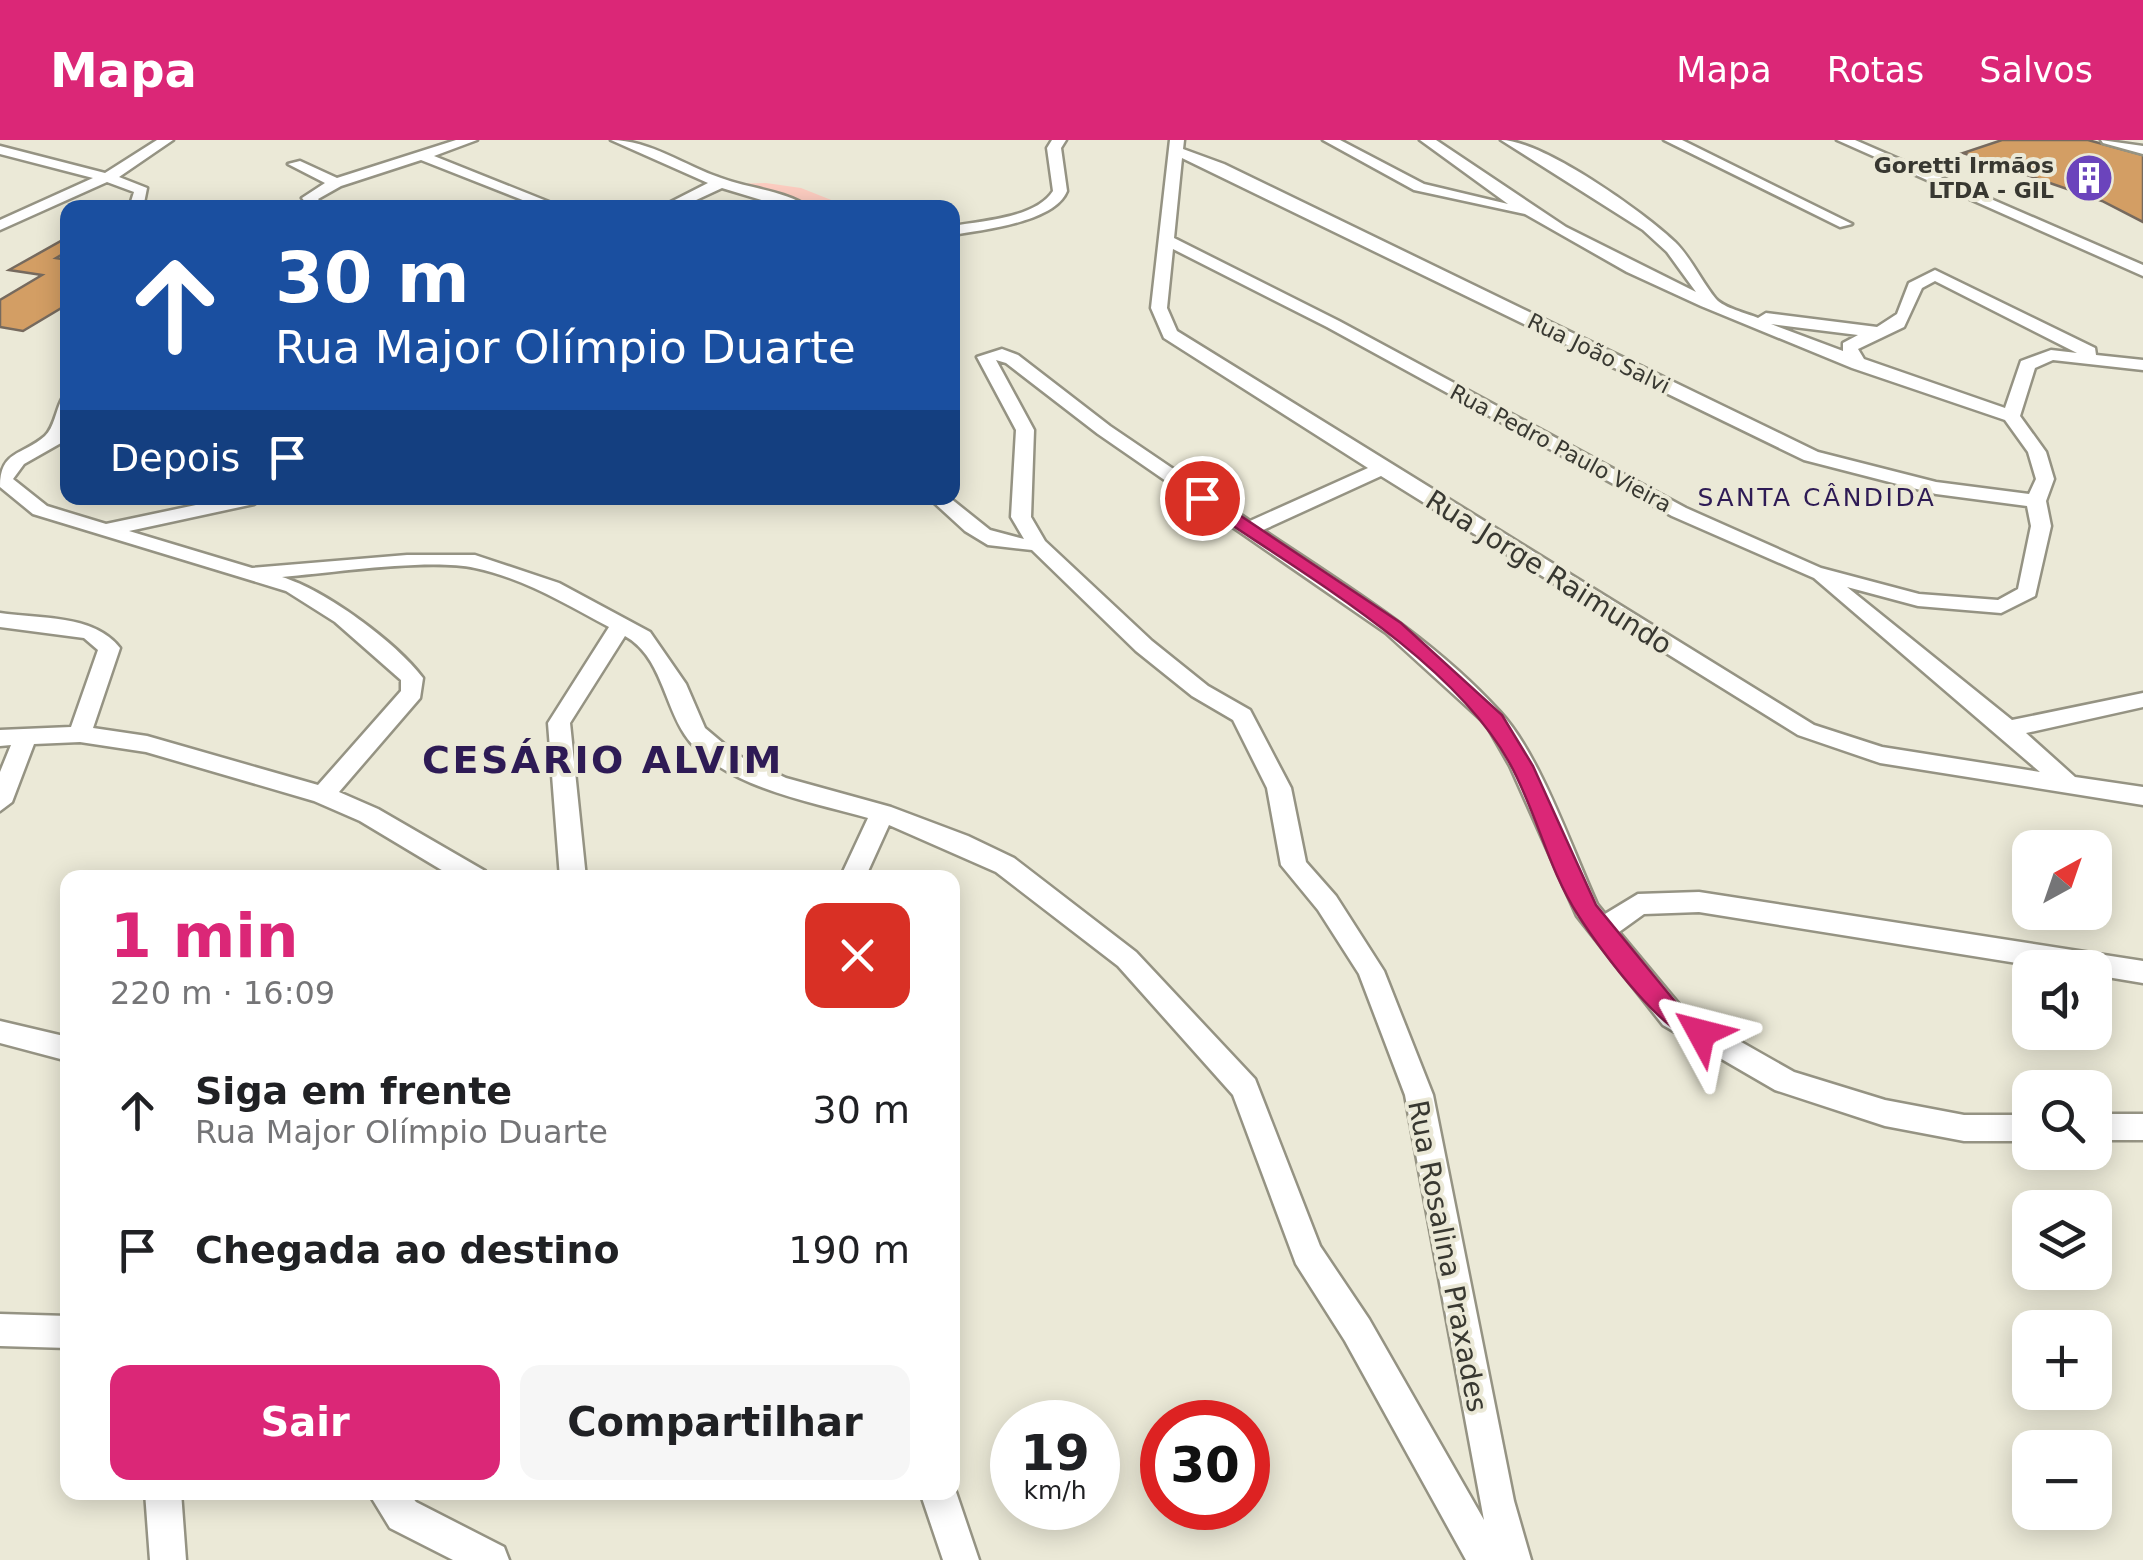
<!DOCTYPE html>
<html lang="pt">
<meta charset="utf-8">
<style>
:root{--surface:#fff;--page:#f6f6f6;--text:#202124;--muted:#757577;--accent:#db2777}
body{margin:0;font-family:"DejaVu Sans",sans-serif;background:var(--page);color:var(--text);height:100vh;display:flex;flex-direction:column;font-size:38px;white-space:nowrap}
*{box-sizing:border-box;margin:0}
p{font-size:32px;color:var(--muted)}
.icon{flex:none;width:55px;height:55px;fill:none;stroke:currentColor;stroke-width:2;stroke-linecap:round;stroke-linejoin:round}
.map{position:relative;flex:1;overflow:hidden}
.side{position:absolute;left:60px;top:730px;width:900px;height:630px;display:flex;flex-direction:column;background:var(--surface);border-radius:20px;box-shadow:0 5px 25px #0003}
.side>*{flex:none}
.banner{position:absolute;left:60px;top:60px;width:900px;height:305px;border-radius:20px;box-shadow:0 5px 25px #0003;background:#1a4fa0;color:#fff;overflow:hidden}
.needle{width:65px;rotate:40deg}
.fabs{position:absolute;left:2012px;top:690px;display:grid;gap:20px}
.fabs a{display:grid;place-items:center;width:100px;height:100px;border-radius:20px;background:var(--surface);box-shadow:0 5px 25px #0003;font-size:50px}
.speed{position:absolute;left:990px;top:1260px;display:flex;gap:20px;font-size:50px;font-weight:700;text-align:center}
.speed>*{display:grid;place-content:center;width:130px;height:130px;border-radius:50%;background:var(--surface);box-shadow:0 5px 25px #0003;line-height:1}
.speed small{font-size:25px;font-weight:400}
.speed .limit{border:15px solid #d22;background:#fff;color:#111}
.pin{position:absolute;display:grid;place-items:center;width:85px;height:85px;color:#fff;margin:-42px;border:5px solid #fff;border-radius:50%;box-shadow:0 2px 10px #0007}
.me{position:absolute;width:110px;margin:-55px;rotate:308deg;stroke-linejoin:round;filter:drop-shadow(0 0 8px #0008)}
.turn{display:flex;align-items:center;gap:35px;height:210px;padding:0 50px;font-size:45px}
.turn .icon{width:130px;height:130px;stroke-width:2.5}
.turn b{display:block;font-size:70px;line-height:85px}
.then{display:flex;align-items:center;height:95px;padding:0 50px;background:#0003;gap:20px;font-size:38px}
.round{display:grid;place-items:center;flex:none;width:105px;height:105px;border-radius:20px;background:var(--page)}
.overview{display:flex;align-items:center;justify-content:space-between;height:170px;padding:0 50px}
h1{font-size:60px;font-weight:700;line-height:75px;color:var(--accent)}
.cta{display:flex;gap:20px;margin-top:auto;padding:20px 50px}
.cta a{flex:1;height:115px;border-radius:20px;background:var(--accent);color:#fff;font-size:40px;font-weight:700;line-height:115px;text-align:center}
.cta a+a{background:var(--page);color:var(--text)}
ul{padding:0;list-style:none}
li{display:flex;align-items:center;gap:30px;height:140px;padding:0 50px}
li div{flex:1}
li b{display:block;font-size:38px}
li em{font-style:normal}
header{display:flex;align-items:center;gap:60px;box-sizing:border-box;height:140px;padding:0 50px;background:var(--accent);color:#fff}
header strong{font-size:48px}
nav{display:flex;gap:55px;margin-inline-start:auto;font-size:35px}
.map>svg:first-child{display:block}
.green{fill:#fdcdc1}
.building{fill:#d39e64;stroke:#766a5e;stroke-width:2.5}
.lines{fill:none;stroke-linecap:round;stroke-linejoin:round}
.street-casing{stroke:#959383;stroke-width:5}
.street{fill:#fff;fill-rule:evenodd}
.route{fill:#db2777;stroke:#8e194d;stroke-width:2.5}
.labels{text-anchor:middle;stroke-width:8;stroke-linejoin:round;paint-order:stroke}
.far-poi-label{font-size:22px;font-weight:bold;fill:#383831;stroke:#ebe9d7;text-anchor:end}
.far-street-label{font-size:22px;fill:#383831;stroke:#ebe9d7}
.far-neighbourhood-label{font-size:25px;letter-spacing:2.5px;fill:#2e1b55;stroke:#ebe9d7}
.street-label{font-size:28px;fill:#383831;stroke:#ebe9d7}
.district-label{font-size:38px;font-weight:bold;letter-spacing:2.5px;fill:#2e1b55;stroke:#ebe9d7}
</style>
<header>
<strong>Mapa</strong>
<nav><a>Mapa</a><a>Rotas</a><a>Salvos</a></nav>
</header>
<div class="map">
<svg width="2143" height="1420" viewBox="0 0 2143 1420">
<rect width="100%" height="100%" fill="#ebe9d7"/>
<path class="green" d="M766,43L801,48L849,67H803L731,44Z"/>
<path class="building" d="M2002,0H2088L2143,15V82L2102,61L1963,13Z
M68,97V111L56,118L68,120V164L23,191L0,187V160L42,135L9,130Z"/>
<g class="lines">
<g class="street-casing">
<path id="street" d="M157,0H173L119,37L147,48L143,68H129L134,52L107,42L0,90V80L93,38L0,14V6L105,33Z
M456,0H477L434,16L564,68H543L421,20L341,46L318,59L326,68H310L302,58L325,43L288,24L300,21L337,38Z
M611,0C650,0 685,26 721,38C750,49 784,50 810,68H788L722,48L679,68H659L708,43Z
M1052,0H1066L1061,8L1067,51C1055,82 983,90 952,95V86C981,81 1036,78 1053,51L1047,8Z
M1170,0H1184L1183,9L1224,24L1818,312L1936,342L2029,354L2036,339L2028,312L2005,280L1852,228L1701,166L1627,132L1525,74L1414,50L1323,0H1340L1424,44L1508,64L1420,0H1436L1566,87L1696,152L1667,112L1643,90L1501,0C1542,0 1644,72 1675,102C1692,119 1701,141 1716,159C1724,168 1746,173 1758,178L1766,173L1877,187L1897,174L1909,143L1935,130L2095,208L2096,215L2143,220V230L2053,220L2035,228L2020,276L2046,312L2054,339L2046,361L2051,386L2035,456L2001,473L1918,466L1847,447L2012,580L2143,553V567L2026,593L2075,637L2143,647V665L1880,623L1798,595L1381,336L1263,390C1345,445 1433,498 1500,572C1540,615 1572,709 1597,764L1605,774L1638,754L1699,752L2143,821V843L2095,835V828H2048L1699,772L1644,774L1619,792L1683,869L1794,932L1885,960L1964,975H2030V1001H1964L1885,986L1775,950L1663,885L1577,776L1510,626L1486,584L1386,493L1098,294L1006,223L996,220L1034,290L1031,377L1045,401L1152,501L1208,546L1250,570L1291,648L1306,722L1336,756L1384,831L1433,955L1514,1361L1531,1420H1466L1345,1201L1296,1124L1233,955L1118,826L996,732L889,685L865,738H840L868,678C812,662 719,646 685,595C664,564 661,516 625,496L570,583L586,738H560L548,583L609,487C566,464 523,438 475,428C428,418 333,433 282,437C325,450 396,502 423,538L420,558L339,652L378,669L485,731L488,738H455L360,681L314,661L146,612L80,602L34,604L12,662L0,671V632L11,605L0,606V590L71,587L98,510L84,498L0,487V473C39,479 94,474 120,508L93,588L147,596L318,645L401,551V540L335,482L286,451L33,374L0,347C0,310 22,316 45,296C54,288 56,270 62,259L68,258V299L24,324L13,339L47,366L106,384L229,358H263L254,364L129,391L252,428L407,415H475L559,443L650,492L686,544L705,588L737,615L786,638L891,667L968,696L1014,718L1136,812L1255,939L1320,1106L1369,1179L1484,1380L1405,955L1359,834L1318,770L1281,725L1267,648L1233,580L1192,556L1136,511L1032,410L988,405L965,391L929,358H950L990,390L1024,399L1011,377L1016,290L977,217L1002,209L1018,215L1110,286L1250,381L1368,328L1164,198L1151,168ZM1182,18L1804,320L1936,354L2027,366L2031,386L2018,449L1998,460L1919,454L1821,428L1686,368L1339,181L1174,98ZM1173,109L1327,187L1672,376L1814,438L2040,632L1882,607L1814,585L1177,191L1167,168ZM1935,141L2077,213L2051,210L2021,221L2005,268L1864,219L1858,209L1904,187L1922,148ZM1771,184L1858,195L1843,203V211Z
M1664,0H1682L1852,84L1840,87Z
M1837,0H1855L2143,125V136Z
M2101,0L2143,6V14L2103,3Z
M0,881L68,897V921L0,903Z
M2095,974H2143V1000H2095Z
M0,1174L68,1176V1208L0,1206Z
M952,1344L956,1352L979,1420H943L920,1352H952Z
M145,1352H181L186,1420H150Z
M368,1352H408L416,1362L504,1407L509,1420H453L390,1388Z"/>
</g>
<use href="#street" class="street"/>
</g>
<path class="route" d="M1196,354H1208L1401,483L1502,575L1533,626L1596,765L1682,870L1710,886L1714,893L1710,901C1674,913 1597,805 1578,775C1548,729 1536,670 1509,622C1450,516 1296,430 1196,361Z"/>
<defs>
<g id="building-disc" transform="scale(2.5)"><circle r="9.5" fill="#6b44bc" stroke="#ebe9d7"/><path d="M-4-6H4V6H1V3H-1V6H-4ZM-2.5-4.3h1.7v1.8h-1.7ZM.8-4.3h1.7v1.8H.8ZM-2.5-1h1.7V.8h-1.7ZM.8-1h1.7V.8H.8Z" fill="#fff"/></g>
</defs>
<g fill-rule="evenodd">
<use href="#building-disc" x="2089" y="38"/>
</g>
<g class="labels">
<g class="far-poi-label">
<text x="2054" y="33">Goretti Irmãos<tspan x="2054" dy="25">LTDA - GIL</tspan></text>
</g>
<g class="far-street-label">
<text transform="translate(1599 213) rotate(26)" y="8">Rua João Salvi</text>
<text transform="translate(1561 308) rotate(28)" y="8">Rua Pedro Paulo Vieira</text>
</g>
<g class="far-neighbourhood-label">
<text x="1817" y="366">SANTA CÂNDIDA</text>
</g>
<g class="street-label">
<text transform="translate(1549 432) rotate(32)" y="10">Rua Jorge Raimundo</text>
<text transform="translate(1448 1116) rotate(79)" y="10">Rua Rosalina Praxades</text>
</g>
<g class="district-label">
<text x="603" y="633">CESÁRIO ALVIM</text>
</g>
</g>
</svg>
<div class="fabs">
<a><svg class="needle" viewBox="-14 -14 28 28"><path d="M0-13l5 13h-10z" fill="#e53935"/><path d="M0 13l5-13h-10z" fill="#757577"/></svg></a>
<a><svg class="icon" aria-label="sound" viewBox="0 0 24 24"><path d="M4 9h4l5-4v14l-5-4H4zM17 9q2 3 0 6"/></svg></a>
<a><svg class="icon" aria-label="search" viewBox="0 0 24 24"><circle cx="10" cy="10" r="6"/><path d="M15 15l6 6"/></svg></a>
<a><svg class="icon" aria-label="layers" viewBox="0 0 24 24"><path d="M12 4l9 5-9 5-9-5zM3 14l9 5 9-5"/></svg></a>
<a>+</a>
<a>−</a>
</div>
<div class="speed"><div>19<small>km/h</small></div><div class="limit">30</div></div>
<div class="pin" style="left:1202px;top:358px;background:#d93025"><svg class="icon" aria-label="arrive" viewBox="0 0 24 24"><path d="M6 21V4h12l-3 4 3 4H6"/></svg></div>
<svg class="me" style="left:1701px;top:893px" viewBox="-20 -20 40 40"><path d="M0-17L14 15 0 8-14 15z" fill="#db2777" stroke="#fff" stroke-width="4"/></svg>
<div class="banner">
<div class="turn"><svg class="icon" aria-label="ahead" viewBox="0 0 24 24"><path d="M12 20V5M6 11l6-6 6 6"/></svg><div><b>30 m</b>Rua Major Olímpio Duarte</div></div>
<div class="then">Depois<svg class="icon" aria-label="arrive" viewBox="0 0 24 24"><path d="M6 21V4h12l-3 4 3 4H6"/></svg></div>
</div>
<section class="side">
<div class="overview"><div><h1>1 min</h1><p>220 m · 16:09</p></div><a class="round" style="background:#d93025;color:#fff"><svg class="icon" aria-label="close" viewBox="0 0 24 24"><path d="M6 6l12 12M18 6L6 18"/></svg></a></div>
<ul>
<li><svg class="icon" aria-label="ahead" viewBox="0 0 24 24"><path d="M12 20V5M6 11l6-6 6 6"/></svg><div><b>Siga em frente</b><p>Rua Major Olímpio Duarte</p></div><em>30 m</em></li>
<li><svg class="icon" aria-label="arrive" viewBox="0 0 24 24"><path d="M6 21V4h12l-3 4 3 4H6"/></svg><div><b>Chegada ao destino</b></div><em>190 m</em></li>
</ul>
<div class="cta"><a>Sair</a><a>Compartilhar</a></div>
</section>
</div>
